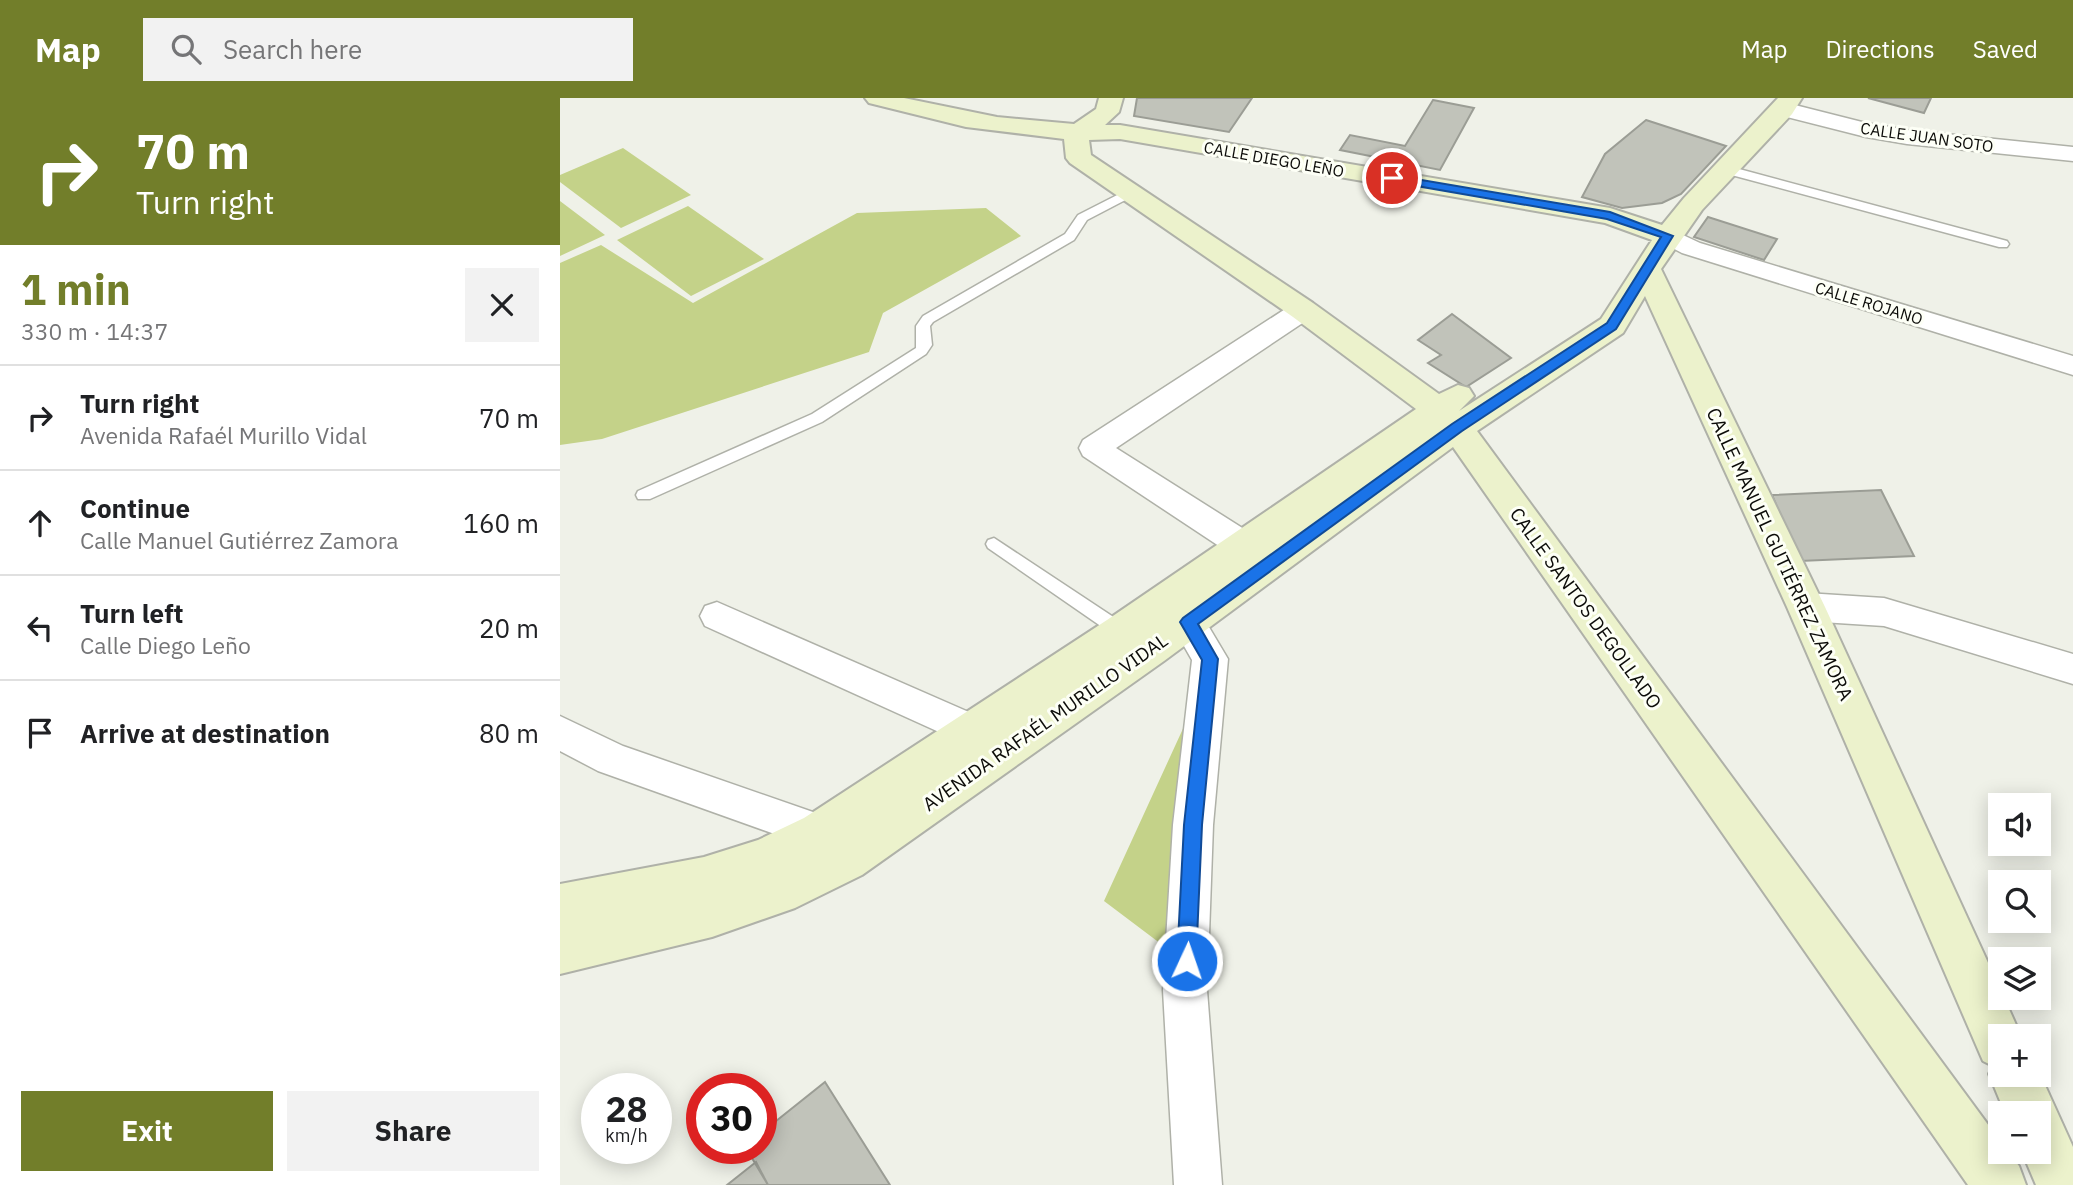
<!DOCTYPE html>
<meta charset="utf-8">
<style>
:root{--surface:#fff;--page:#f2f2f2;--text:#202124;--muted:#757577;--line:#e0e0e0;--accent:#727e2a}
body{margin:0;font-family:"IBM Plex Sans",sans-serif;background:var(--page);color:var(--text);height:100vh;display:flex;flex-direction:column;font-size:26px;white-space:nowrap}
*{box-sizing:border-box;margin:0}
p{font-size:23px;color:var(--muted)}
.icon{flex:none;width:38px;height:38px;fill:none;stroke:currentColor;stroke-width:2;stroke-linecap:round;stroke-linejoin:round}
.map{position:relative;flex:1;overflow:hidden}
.panel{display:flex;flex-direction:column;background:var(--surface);width:560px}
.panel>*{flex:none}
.top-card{background:#727e2a;color:#fff;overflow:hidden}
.tools{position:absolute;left:1428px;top:695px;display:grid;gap:14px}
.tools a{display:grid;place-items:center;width:63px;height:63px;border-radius:0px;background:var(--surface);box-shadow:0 4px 18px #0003;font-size:35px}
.speed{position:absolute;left:21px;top:975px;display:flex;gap:14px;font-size:35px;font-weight:700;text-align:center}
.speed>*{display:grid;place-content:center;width:91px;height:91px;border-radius:50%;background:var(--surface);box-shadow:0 4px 18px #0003;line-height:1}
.speed small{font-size:18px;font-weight:400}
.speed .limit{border:10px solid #d22;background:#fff;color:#111}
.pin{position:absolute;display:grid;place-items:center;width:60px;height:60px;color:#fff;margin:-30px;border:4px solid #fff;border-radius:50%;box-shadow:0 2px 7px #0007}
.me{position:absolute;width:77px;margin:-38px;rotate:3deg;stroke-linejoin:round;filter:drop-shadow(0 0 5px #0008)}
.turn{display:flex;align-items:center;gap:24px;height:147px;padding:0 21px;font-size:32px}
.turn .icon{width:91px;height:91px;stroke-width:2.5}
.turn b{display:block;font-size:49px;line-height:60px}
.round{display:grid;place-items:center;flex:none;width:74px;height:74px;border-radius:0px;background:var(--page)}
.headline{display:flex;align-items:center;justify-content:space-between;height:119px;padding:0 21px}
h1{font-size:42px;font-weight:700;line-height:52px;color:var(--accent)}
.cta{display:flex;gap:14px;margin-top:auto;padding:14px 21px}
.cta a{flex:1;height:80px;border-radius:0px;background:var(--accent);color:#fff;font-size:28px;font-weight:700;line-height:80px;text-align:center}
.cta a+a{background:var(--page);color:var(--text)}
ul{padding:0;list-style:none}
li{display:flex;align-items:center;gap:21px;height:105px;padding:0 21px;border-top:2px solid var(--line)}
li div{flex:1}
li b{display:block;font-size:26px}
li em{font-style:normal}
header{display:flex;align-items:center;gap:42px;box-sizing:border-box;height:98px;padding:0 35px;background:var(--accent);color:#fff}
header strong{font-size:33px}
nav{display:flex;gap:38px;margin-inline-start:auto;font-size:24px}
.search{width:490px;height:63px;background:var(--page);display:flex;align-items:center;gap:18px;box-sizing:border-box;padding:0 24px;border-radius:0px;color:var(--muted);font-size:26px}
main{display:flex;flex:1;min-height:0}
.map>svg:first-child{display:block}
.green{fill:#c4d289}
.building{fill:#c1c3ba;stroke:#9b9d95;stroke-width:2}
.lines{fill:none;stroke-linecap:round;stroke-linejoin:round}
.lane-casing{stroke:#afb1a8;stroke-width:3}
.street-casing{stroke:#afb1a8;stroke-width:3}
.secondary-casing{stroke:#afb1a8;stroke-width:4}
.lane{fill:#fff;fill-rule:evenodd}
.street{fill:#fff;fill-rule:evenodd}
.secondary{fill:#ecf2cc;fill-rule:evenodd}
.route{fill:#1a73e8;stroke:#114b97;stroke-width:2}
.labels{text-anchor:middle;stroke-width:6;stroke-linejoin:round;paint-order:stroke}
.far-street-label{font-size:16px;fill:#0c0c09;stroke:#fdfff6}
.street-label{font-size:19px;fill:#0c0c09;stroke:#fdfff6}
</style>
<header>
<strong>Map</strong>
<div class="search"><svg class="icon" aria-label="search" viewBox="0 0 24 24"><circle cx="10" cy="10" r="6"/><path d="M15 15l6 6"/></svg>Search here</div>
<nav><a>Map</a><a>Directions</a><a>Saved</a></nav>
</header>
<main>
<section class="panel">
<div class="top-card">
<div class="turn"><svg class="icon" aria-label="right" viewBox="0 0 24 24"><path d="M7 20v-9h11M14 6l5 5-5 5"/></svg><div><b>70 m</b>Turn right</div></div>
</div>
<div class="headline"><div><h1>1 min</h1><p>330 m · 14:37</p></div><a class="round"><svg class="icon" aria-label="close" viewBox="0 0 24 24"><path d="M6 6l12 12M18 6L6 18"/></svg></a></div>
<ul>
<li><svg class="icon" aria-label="right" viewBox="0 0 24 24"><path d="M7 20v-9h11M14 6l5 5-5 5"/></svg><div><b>Turn right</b><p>Avenida Rafaél Murillo Vidal</p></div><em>70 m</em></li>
<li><svg class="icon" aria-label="ahead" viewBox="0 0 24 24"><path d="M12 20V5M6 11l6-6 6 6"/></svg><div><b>Continue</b><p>Calle Manuel Gutiérrez Zamora</p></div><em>160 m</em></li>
<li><svg class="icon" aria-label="left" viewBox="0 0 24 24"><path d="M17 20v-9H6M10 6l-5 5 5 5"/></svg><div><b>Turn left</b><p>Calle Diego Leño</p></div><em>20 m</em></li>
<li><svg class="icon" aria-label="arrive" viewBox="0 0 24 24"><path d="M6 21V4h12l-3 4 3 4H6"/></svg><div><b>Arrive at destination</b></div><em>80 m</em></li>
</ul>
<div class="cta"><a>Exit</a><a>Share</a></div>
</section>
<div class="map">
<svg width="1513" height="1087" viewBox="0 0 1513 1087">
<rect width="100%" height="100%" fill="#eff1e8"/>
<path class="green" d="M63,50L131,97L61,130L0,84V77Z
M0,103L45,137L0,158Z
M128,108L204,161L131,198L57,142Z
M426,110L461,138L323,215L309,254L42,341L0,347V165L41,147L133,205L297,115Z
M632,611L613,855L544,803Z"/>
<path class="building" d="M577,0H692L669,34L574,18Z
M1308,0H1371L1364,15Z
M873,2L914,10L880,72L780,52L790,37L845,48Z
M1086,22L1166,48L1121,96L1102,105L1062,110L1022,99L1045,56Z
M1148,119L1217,141L1204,162L1134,139Z
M892,216L951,260L906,289L868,265L881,257L858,242Z
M1321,392L1354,458L1240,463L1212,397Z
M265,984L330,1087H208L186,1050H201V1035Z
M196,1064L208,1087H167Z"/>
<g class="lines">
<g class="lane-casing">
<path id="lane" d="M1168,68L1447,143L1449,146L1447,149H1439L1164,75L1162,72Z
M569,91L573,92V98L527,122L514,142L373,224L370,228L372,247L366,256L262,324L90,401H78L76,397L78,393L252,316L356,250V228L363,218L505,136L518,117Z
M434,440L570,530L573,535L570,540H558L428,450L426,446L428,442Z"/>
</g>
<g class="street-casing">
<path id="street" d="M1223,4L1306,25L1347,32L1513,49V63L1347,46L1306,39L1215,16L1212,11L1215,6Z
M1108,130L1140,145L1513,258V277L1122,155L1099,143L1095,138L1099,133Z
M743,203L753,206L756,212L753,218L556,350L695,438L699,447L695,456L683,459L671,456L523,358L519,350L523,342L733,206Z
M604,489L616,493L640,514L668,561L653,727L647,892L662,1087H614L603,892L613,727L632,562L616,534L592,513L587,503L592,493Z
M1246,495L1324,500L1513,556V586L1324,528L1246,523L1234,519L1229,509L1234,499Z
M157,504L427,622L433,633L427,644L414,649L401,644L145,528L140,518L145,508Z
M0,618L63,648L273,721L279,734L273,747L259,752L38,673L0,653Z"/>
</g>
<g class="secondary-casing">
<path id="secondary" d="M305,0H344L437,19L514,26L536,11L539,0H563L559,14L545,27H560L1050,110L1102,127L1124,100L1218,0H1242L1232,16L1142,112L1101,171L1265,509L1440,891V900H1444L1461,938H1440V976H1479V974L1513,1049V1087H1476L1462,1054H1479V1015H1445L1429,976L1433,968L1423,963L1227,509L1085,198L1063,235L917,333L1440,1043V1054H1448L1459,1068L1466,1087H1408L893,349L604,563L302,777L235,810L152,839L0,876V786L144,759L198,742L244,720L547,522L856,311L733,219L510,65L506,60L504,41L406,29L309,5ZM560,41L1045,125L1092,142L1041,221L899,313L914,298L909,290L898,287L879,296L753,205L531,57L529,42Z"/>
</g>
<use href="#lane" class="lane"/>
<use href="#street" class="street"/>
<use href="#secondary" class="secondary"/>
</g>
<path class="route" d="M832,77L1050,114L1113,138L1056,231L902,333L638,526L658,561L642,727L636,863L634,870L627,872L620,870L617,863L624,727L642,562L620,524L623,520L892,326L1047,225L1101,139L1047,121L828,83L827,80Z"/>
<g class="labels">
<g class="far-street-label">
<text transform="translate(1367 39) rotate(8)" y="6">CALLE JUAN SOTO</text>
<text transform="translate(714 61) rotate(10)" y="6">CALLE DIEGO LEÑO</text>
<text transform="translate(1309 205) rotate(17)" y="6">CALLE ROJANO</text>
</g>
<g class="street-label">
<text transform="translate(1220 456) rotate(65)" y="7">CALLE MANUEL GUTIÉRREZ ZAMORA</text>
<text transform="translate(1026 510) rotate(54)" y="7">CALLE SANTOS DEGOLLADO</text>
<text transform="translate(485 624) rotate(-35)" y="7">AVENIDA RAFAÉL MURILLO VIDAL</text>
</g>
</g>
</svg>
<div class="tools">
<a><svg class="icon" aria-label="sound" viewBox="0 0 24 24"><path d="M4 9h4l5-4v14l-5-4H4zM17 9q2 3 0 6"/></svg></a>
<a><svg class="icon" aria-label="search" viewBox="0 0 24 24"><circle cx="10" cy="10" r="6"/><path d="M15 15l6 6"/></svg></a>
<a><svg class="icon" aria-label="layers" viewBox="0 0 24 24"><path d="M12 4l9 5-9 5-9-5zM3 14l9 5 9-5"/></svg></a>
<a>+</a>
<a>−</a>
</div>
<div class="speed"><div>28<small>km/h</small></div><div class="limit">30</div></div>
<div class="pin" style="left:832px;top:80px;background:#d93025"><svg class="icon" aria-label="arrive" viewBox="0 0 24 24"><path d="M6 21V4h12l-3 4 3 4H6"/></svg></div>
<svg class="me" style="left:627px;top:863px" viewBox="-20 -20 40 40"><circle r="17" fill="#1a73e8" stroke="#fff" stroke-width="3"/><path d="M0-11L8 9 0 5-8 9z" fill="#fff"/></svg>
</div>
</main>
